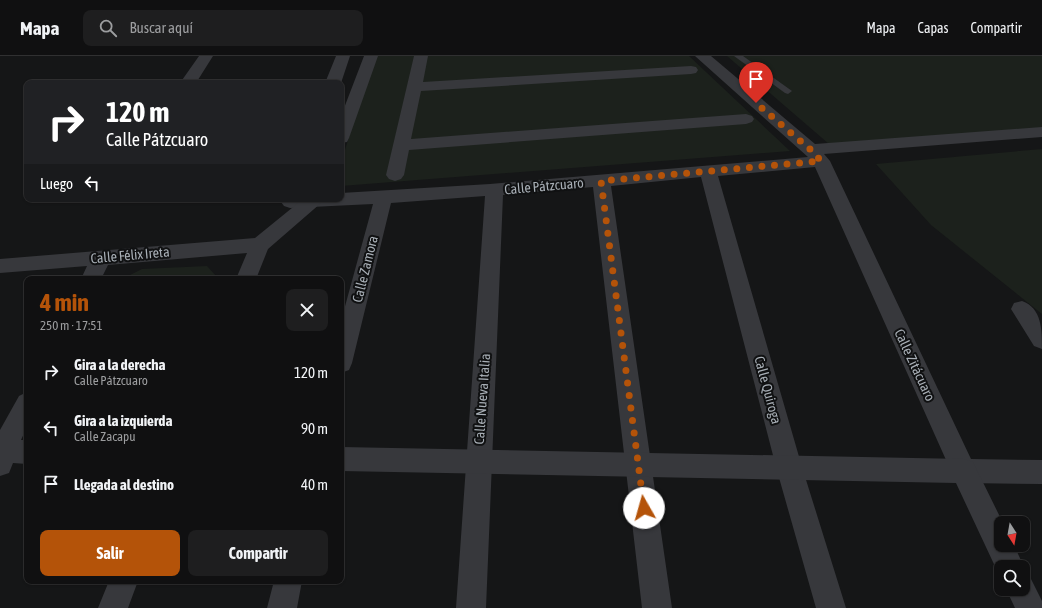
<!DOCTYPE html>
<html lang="es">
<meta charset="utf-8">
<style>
:root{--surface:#101011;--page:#1e1e1f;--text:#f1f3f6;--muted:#9c9d9f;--line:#303031;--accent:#b45309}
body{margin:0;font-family:"Asap Condensed",sans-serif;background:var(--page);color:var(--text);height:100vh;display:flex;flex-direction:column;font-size:15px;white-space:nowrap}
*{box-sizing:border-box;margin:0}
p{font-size:13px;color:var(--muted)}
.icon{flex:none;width:22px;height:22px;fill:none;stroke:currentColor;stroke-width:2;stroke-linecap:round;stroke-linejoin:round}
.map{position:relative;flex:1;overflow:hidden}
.details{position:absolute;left:24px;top:220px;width:320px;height:308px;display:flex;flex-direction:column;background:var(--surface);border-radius:8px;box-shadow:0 1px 3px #0004,0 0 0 1px var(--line)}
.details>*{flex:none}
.top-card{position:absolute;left:24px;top:24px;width:320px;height:122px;border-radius:8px;box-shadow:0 1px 3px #0004,0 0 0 1px var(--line);background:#202124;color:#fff;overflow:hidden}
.needle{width:26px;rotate:169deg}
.buttons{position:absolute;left:994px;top:460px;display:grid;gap:8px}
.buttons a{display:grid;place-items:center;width:36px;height:36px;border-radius:8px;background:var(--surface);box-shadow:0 1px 3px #0004,0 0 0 1px var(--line);font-size:20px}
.pin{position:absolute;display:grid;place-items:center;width:34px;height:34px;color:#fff;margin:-41px -17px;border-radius:50% 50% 50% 0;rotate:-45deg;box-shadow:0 0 4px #0007}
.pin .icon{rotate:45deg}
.me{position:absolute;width:44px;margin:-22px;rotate:353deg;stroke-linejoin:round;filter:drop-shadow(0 0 3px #0008)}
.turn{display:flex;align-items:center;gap:14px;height:84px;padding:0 16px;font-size:18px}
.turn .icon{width:52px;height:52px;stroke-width:2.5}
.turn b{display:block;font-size:28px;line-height:34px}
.then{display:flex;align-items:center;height:38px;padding:0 16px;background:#0003;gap:8px;font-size:15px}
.round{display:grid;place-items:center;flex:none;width:42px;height:42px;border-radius:8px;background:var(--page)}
.head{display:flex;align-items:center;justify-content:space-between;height:68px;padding:0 16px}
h1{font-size:24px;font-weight:700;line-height:30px;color:var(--accent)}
.button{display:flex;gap:8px;margin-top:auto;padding:8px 16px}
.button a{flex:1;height:46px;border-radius:8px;background:var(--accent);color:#fff;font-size:16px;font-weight:700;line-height:46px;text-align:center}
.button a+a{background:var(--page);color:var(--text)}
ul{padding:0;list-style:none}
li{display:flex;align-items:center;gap:12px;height:56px;padding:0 16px}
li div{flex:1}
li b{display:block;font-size:15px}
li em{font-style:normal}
header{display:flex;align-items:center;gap:24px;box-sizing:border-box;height:56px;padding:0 20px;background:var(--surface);border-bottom:1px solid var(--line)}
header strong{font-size:19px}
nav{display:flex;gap:22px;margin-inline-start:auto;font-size:14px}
.search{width:280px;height:36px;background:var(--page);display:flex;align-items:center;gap:10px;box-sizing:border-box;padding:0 14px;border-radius:8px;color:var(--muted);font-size:15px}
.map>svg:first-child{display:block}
.green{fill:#1c211c}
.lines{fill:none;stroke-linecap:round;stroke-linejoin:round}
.service{fill:#37383c;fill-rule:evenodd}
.minor{fill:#37383c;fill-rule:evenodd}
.tertiary{fill:#37383c;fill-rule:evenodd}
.route{stroke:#b45309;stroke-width:7;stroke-dasharray:0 12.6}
.labels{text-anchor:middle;stroke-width:4;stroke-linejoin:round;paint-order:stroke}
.street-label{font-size:14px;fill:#a8afb6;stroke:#101112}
</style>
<header>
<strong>Mapa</strong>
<div class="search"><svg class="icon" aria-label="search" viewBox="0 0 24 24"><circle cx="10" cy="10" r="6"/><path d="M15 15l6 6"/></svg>Buscar aquí</div>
<nav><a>Mapa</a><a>Capas</a><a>Compartir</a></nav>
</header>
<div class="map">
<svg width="1042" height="552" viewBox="0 0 1042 552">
<rect width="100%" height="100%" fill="#151617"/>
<path class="green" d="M375,0H689L790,95L341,130V106Z
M727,0H1042V72L829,88Z
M1042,93V258L931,169L876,108Z
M207,210L216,220L215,223H122L142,213Z"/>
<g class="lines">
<path class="service" d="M734,0H743L792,35L788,38L785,37Z"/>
<path class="minor" d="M199,0H213L196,27H180Z
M414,0H428L423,26L691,10L696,11L698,14L696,17L691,18L421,35L411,83L746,58L752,60L754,63L752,66L746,68L409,94L404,119L401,123L395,125L389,123L386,119Z
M695,0H711L815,88L1042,71V81L824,98L830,105L971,403L1042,404V428L964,427L955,424L815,111L718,120L802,411L846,552H816L776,411L701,121L611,130L672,552H642L593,131L503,139L486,552H456L485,140L391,147L352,307L349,314L341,317V265L373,148L290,152L284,150L281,146L283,143H341V137L490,128L808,101Z
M1022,245C1042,252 1042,274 1042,293L1034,290L1011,253L1014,247Z
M109,525H138L128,552H98Z
M274,525H302L297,552H267Z"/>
<path class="tertiary" d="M336,0H350L341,27H325Z
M364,0H378L349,82L347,86L341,87V60Z
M303,143H324L321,147L268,193L256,223H236L247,197L108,209L101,223H81L87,210L0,217V203L255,182Z
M27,336V371L21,384H27V408L13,407L9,417L0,420V374L19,340Z
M341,391L964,403L973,406L1003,467H1001V489H1014L1024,511L1023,514V511H1001L1000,521L956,427L341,415Z
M1023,519L1031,523L1042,545V552H1015L1006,533H1023Z"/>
</g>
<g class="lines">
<path class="route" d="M644,452L601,125L821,105L811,94L756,47"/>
</g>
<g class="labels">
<g class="street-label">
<text transform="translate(544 130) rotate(-5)" y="5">Calle Pátzcuaro</text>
<text transform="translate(130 199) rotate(-5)" y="5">Calle Félix Ireta</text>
<text transform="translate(365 213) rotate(-76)" y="5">Calle Zamora</text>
<text transform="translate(915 309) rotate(65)" y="5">Calle Zitácuaro</text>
<text transform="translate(768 334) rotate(75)" y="5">Calle Quiroga</text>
<text transform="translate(482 343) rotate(-86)" y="5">Calle Nueva Italia</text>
</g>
</g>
</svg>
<div class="buttons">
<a><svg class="needle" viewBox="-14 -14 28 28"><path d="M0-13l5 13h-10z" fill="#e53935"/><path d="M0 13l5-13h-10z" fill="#9c9d9f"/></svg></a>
<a><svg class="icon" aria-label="search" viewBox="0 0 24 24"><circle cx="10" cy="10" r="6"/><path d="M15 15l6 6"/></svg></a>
</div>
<div class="pin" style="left:756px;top:47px;background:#d93025"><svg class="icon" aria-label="arrive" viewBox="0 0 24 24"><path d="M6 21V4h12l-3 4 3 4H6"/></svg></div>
<svg class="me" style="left:644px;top:452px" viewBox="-20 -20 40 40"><circle r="19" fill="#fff"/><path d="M0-13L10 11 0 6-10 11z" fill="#b45309"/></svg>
<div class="top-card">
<div class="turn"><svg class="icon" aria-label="right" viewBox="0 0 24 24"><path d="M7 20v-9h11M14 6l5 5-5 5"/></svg><div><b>120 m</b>Calle Pátzcuaro</div></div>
<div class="then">Luego<svg class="icon" aria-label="left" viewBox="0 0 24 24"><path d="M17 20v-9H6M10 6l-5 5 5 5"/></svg></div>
</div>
<section class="details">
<div class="head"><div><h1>4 min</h1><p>250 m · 17:51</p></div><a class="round"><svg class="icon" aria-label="close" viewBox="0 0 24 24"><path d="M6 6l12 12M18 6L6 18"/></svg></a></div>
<ul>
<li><svg class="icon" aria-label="right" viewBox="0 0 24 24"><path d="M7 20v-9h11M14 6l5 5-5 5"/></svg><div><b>Gira a la derecha</b><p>Calle Pátzcuaro</p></div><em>120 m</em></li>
<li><svg class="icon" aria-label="left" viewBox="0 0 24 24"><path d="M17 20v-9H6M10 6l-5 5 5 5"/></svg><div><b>Gira a la izquierda</b><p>Calle Zacapu</p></div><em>90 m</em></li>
<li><svg class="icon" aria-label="arrive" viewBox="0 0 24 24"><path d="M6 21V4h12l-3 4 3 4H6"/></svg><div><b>Llegada al destino</b></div><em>40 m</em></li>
</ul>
<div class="button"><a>Salir</a><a>Compartir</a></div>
</section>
</div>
